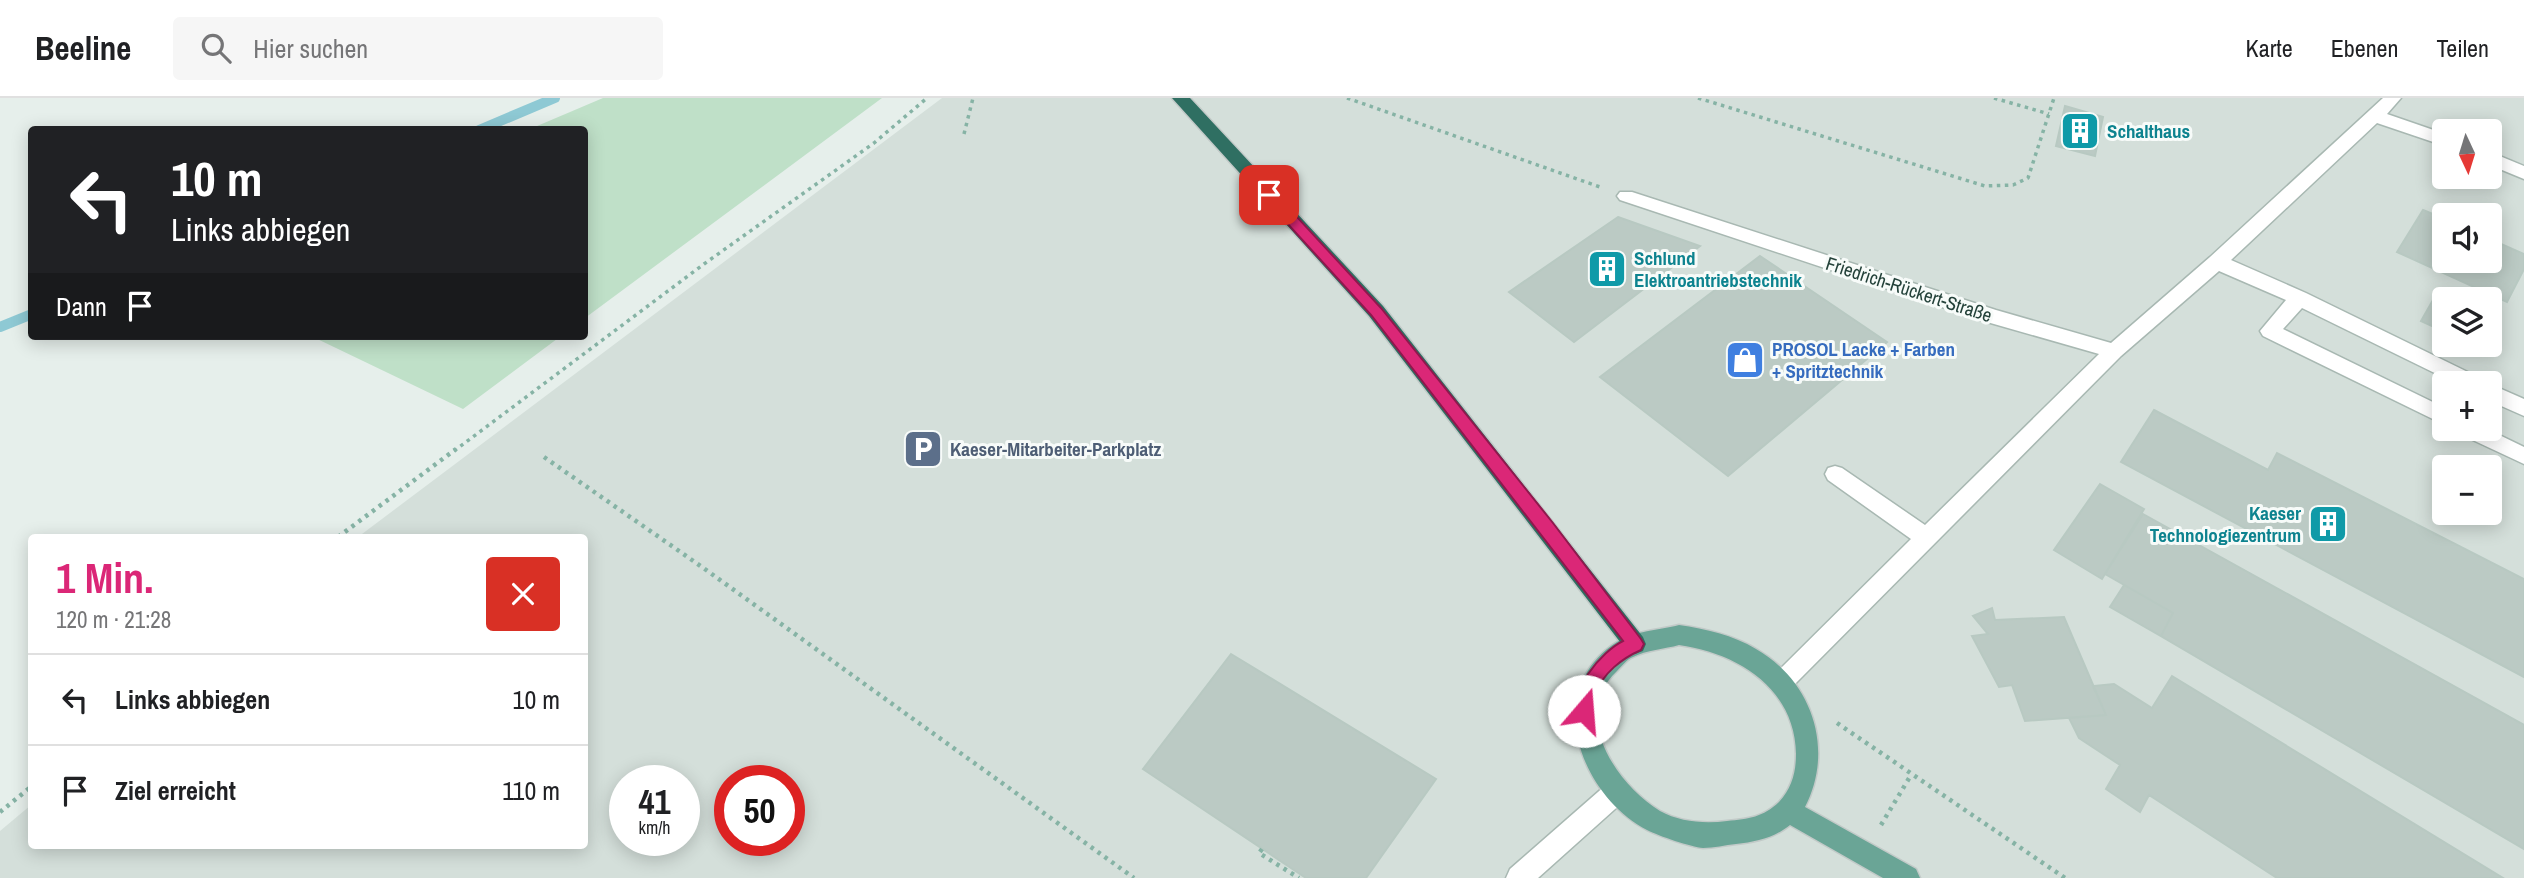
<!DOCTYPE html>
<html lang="de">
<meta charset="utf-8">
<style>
:root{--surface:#fff;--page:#f6f6f6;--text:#202124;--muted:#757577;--line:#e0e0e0;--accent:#db2777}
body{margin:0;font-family:"Archivo Narrow",sans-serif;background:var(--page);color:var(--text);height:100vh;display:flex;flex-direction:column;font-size:26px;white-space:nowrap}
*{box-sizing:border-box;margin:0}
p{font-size:23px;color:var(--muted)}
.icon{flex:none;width:38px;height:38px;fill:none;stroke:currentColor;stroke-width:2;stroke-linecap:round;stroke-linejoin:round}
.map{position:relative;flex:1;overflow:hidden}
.sheet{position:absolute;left:28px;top:436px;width:560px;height:315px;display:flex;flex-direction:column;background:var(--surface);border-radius:7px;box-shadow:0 4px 18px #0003}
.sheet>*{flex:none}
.hud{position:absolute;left:28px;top:28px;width:560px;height:214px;border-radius:7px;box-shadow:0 4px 18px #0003;background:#202124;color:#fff;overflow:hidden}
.needle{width:46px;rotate:176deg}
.fabs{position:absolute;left:2432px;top:21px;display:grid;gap:14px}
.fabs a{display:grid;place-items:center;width:70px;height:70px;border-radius:7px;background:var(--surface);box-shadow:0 4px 18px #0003;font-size:35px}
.speed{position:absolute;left:609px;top:667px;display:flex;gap:14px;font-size:35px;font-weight:700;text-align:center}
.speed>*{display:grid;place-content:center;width:91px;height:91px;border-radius:50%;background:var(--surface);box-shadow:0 4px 18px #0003;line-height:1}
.speed small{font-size:18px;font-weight:400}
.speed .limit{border:10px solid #d22;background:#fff;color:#111}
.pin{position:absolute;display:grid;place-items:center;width:60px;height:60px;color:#fff;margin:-30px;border-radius:14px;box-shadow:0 4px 10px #0006}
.me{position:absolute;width:77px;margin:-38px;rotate:18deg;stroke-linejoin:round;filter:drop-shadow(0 0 5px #0008)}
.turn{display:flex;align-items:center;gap:24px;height:147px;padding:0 28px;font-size:32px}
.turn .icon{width:91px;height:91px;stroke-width:2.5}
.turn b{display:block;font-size:49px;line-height:60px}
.then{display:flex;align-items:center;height:66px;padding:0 28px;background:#0003;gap:14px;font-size:26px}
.round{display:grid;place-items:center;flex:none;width:74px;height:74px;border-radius:7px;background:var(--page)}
.summary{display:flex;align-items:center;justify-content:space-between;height:119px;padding:0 28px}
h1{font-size:42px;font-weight:700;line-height:52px;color:var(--accent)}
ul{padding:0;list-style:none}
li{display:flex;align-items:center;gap:21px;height:91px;padding:0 28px;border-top:2px solid var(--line)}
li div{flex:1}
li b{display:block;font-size:26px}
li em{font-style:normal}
header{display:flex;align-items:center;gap:42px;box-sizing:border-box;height:98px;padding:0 35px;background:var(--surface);border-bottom:2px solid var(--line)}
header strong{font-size:33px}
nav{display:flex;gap:38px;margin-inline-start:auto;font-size:24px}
.search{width:490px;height:63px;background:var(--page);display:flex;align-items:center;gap:18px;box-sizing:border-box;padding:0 24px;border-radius:7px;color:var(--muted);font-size:26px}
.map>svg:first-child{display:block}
.built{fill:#d4dfda;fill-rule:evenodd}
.green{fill:#bfe0c8}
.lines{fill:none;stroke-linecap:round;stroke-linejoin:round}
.stream{stroke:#8ec9d4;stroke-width:10}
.building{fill:#bbcac4;stroke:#b8c9c2;stroke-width:2}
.minor-casing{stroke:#a8b8b2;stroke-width:3}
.major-casing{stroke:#c2cac8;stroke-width:3}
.highway-casing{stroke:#c2cac8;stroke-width:3}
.path-far1{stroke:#86b3a5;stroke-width:3.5;stroke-dasharray:3.5 4.5;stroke-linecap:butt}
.path{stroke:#86b3a5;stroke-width:4.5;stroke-dasharray:3.5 5;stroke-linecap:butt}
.minor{fill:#fff;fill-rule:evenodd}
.major{fill:#6aa596;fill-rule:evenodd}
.highway{fill:#2f6f62;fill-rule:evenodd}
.route{fill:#db2777;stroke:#8e194d;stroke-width:2}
.labels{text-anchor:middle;stroke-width:6;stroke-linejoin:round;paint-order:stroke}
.culture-label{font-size:19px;font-weight:bold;fill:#0d838f;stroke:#f7fbf9;text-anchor:start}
.street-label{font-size:19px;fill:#24423a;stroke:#f7fbf9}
.shop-label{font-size:19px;font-weight:bold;fill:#366cbe;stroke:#f7fbf9;text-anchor:start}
.service-label{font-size:19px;font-weight:bold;fill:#4e5e75;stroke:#f7fbf9;text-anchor:start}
</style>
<header>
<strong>Beeline</strong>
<div class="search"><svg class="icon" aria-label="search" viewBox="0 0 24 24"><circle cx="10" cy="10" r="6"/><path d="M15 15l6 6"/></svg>Hier suchen</div>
<nav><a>Karte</a><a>Ebenen</a><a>Teilen</a></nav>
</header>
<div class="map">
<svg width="2524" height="780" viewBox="0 0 2524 780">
<rect width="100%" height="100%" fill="#e6efeb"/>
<path class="built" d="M942,0H2524V780H0V733L31,707L32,747H584V439H358ZM2445,33H2490V79H2445ZM2445,117H2490V163H2445ZM2445,201H2490V247H2445ZM2445,285H2490V331H2445ZM2445,369H2490V415H2445ZM625,682H684V742H625ZM730,682H789V742H730Z"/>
<path class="green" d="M603,0H882L585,220L584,32L530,31Z
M311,238H561L463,311Z"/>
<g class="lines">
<path class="stream" d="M479,32L555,0
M0,229L32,216"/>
</g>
<path class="building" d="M2065,8L2103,19L2095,58L2056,48Z
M2423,112L2445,121V163H2490V141L2524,156V171L2507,204L2397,154Z
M1618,119L1700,148L1574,244L1509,194Z
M1760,158L1887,244L1728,378L1600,279Z
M2433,202L2445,207V234L2421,223Z
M2490,228L2500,232L2489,254L2472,247H2490Z
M2154,312L2268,372L2277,355L2524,481V579L2121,364Z
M2100,386L2144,411L2102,481L2054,452Z
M2143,416L2524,627V751L2161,538L2173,515L2105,476Z
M2124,487L2173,515L2161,538L2110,509Z
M1992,510L1995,522L2064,519L2106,617L2025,623L2012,587L1999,589L1972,538L1988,536L1973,518Z
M1231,556L1436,681L1366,780H1306L1143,671Z
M2172,578L2503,780H2277L2149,697L2140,714L2106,691L2120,667L2079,640L2069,620L2106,617L2093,588L2114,586L2152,610Z"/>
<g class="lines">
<g class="minor-casing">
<path id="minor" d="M2383,0H2401L2387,16L2445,36V48L2377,25L2231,162L2306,195L2480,280L2483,285H2455L2302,210L2283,231L2445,310V327L2263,238L2260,233L2286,202L2219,173L2121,258L1789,592L1781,595L1773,592L1769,585L1773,578L1911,441L1828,382L1825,376L1828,370L1835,368L1842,370L1925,427L2099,256L1987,224L1620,102L1617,98L1620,94H1632L1996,212L2111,245L2210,159Z
M2490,54L2524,68V81L2490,67Z
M2490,286L2524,301V318L2490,303Z
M2459,331H2487L2524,349V366L2462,337Z
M1615,684L1624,687L1627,695L1624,703L1538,780H1506L1510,771L1606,687Z"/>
</g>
<g class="major-casing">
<path id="major" d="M1679,527C1706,531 1733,537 1756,551C1812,583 1835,651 1805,709L1916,771L1920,780H1883L1790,727C1774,740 1756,744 1736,746C1725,747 1714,750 1703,750C1691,749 1659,738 1647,732C1580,697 1541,592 1617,544C1633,533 1660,532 1679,527ZM1679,547C1737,555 1795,590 1796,656C1796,674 1792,690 1779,704C1763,719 1749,721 1727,723C1705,726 1680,724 1660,713C1616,686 1570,617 1617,573C1622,568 1627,561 1633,559C1646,552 1665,551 1679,547Z"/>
</g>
<g class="highway-casing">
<path id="highway" d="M1172,0H1190L1383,208L1643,539L1646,546L1643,553L1635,556L1627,553L1369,218Z"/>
</g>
<path class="path-far1" d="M1347,0L1600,89
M1698,0L1985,88L2013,87L2028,80L2054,0
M1994,0L2049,16
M964,36L973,0
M454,353L704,166L874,45L927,0"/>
<path class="path" d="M544,359L702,469L1134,780
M338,439L456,351
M1837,625L2065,780
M0,714L32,688
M1881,727L1911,677
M1262,751L1259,755L1299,780"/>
<use href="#minor" class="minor"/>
<use href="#major" class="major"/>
<use href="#highway" class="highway"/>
</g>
<path class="route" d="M1269,92L1274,94L1381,210L1553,425L1641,541L1644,546L1641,552C1623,560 1602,575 1596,596C1594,604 1594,611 1590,619L1584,621L1578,619C1567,594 1602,553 1623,543L1371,217L1264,100V94Z"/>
<defs>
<g id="building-square" transform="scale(2.0125)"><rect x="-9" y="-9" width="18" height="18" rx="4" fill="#0f9aa8" stroke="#f7fbf9"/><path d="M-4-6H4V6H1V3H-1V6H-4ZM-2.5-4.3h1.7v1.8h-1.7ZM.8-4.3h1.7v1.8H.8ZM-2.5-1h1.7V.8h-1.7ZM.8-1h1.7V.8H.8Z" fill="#fff"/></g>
<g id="shop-square" transform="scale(2.0125)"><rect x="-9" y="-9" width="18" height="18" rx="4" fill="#3f7fe0" stroke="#f7fbf9"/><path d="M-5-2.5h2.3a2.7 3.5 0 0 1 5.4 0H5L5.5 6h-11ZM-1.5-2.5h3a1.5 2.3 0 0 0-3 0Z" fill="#fff"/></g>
<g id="parking-square" transform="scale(2.0125)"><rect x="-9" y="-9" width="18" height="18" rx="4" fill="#5c6f8a" stroke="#f7fbf9"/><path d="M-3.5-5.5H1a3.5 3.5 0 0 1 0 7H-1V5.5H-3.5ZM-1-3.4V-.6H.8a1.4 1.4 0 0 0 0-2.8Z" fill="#fff"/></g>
</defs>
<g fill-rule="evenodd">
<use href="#building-square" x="2080" y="33"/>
<use href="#building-square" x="1607" y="171"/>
<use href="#shop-square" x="1745" y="262"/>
<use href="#parking-square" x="923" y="351"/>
<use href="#building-square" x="2328" y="426"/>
</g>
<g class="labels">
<g class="culture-label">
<text x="2107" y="40">Schalthaus</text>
<text x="1634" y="167">Schlund<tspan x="1634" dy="22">Elektroantriebstechnik</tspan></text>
<text x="2301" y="422" text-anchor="end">Kaeser<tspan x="2301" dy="22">Technologiezentrum</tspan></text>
</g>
<g class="street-label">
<text transform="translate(1909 191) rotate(18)" y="7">Friedrich-Rückert-Straße</text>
</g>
<g class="shop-label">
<text x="1772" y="258">PROSOL Lacke + Farben<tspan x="1772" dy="22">+ Spritztechnik</tspan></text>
</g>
<g class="service-label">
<text x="950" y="358">Kaeser-Mitarbeiter-Parkplatz</text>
</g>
</g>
</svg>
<div class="fabs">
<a><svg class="needle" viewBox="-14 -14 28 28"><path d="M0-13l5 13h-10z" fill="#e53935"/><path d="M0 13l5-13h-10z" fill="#757577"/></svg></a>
<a><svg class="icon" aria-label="sound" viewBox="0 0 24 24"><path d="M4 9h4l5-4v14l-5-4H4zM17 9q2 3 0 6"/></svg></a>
<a><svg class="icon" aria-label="layers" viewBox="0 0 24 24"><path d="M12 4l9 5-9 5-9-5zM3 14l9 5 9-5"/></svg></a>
<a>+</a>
<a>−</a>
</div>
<div class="speed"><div>41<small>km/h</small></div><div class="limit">50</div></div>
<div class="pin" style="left:1269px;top:97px;background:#d93025"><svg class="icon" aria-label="arrive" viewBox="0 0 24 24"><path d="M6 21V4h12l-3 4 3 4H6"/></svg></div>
<svg class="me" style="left:1584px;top:613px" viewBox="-20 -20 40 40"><circle r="19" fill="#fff"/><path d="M0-13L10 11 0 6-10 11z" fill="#db2777"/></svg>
<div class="hud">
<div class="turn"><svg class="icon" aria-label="left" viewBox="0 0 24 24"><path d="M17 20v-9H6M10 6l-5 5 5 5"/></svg><div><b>10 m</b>Links abbiegen</div></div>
<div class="then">Dann<svg class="icon" aria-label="arrive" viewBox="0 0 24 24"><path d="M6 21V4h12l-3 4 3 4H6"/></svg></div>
</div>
<section class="sheet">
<div class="summary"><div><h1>1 Min.</h1><p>120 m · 21:28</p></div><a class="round" style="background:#d93025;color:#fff"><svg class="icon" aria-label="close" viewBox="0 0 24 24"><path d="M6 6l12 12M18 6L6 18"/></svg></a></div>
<ul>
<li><svg class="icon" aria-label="left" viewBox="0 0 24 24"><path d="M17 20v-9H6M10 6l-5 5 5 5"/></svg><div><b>Links abbiegen</b></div><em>10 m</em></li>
<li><svg class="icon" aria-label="arrive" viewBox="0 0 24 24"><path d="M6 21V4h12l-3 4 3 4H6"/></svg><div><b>Ziel erreicht</b></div><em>110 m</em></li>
</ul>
</section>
</div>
